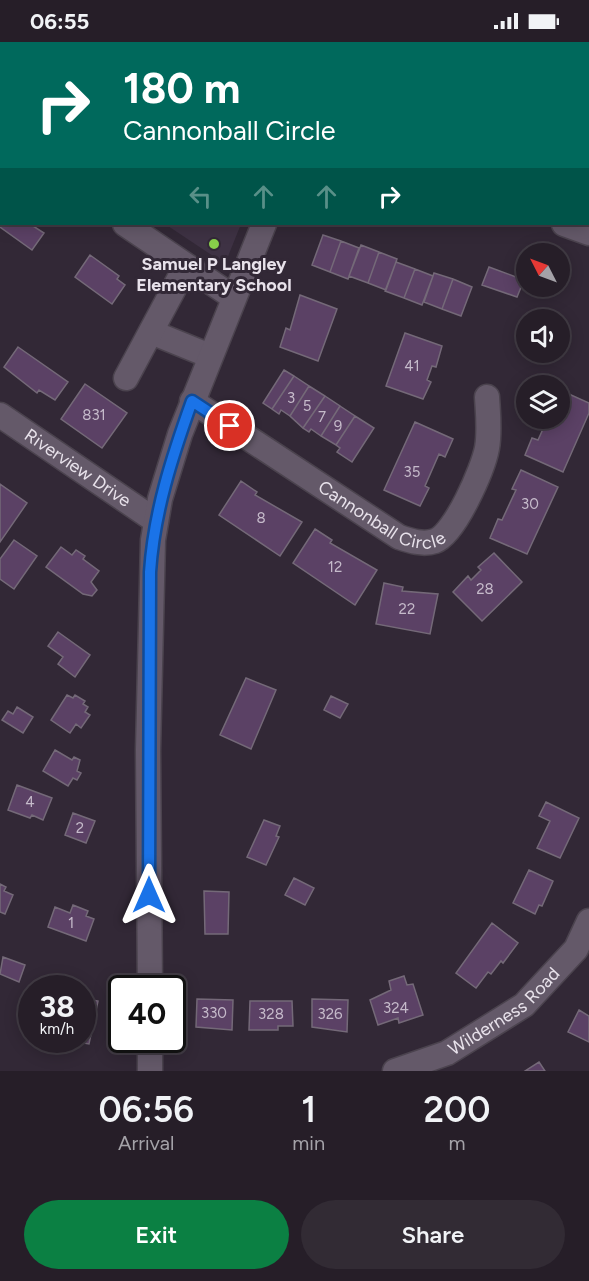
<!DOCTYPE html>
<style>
:root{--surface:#261e28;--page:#322b34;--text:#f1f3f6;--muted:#a4a2a8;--line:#423c45;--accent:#0b8043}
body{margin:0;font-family:Figtree,sans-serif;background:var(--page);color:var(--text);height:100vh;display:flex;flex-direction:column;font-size:22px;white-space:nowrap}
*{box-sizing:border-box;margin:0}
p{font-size:20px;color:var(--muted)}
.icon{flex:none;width:33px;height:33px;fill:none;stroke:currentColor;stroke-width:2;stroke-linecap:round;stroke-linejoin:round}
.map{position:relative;height:1029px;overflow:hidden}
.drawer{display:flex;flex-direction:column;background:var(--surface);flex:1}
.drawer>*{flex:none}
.banner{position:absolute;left:0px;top:0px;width:590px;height:183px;box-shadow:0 3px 15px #0003,0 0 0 2px var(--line);background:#00695c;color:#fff;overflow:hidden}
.needle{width:39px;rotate:312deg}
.fabs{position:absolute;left:516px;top:201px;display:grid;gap:12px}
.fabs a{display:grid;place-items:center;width:54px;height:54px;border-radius:50%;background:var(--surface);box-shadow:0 3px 15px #0003,0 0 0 2px var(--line);font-size:30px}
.speed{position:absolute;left:18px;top:933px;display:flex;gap:12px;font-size:30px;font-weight:700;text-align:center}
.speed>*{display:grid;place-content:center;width:78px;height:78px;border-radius:50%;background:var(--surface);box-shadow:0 3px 15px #0003,0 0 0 2px var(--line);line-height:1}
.speed small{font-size:15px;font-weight:400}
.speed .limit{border:3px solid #111;border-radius:9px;background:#fff;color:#111}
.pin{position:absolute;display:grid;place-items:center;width:51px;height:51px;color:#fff;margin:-26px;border:3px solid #fff;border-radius:50%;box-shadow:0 2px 6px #0007}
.me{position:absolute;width:66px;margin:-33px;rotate:0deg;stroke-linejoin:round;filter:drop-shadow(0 0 4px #0008)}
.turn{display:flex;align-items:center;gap:21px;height:126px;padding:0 24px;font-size:27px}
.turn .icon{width:78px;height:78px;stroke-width:2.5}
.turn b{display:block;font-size:42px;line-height:51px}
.lanes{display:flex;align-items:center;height:57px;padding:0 24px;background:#0003;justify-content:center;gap:30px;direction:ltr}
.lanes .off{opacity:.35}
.eta{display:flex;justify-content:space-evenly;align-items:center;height:102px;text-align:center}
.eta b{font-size:36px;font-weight:600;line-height:42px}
.action{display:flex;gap:12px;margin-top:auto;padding:12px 24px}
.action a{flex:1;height:69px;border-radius:36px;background:var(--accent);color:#fff;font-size:24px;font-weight:600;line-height:69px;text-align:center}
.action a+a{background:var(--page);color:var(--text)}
.status{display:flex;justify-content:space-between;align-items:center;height:42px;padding:0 30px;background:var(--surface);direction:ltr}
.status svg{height:16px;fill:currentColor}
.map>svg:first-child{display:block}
.built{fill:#3e3244}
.building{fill:#5b4165;stroke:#746978;stroke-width:1.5}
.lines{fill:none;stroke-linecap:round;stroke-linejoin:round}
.minor-casing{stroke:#4b434e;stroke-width:27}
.minor{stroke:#645969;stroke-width:24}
.route-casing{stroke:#114b97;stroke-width:15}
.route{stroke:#1a73e8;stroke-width:10}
.poi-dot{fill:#88cf4a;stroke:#322836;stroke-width:2}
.labels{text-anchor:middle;stroke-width:6;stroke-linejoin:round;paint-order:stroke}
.number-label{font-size:15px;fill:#c5baca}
.poi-label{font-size:18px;font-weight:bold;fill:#e8e2eb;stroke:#322836}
.street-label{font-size:18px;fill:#e8e2eb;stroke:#322836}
</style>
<div class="status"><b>06:55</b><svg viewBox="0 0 49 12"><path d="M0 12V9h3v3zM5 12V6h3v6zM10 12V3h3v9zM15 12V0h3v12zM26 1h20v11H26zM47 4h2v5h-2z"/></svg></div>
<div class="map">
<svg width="589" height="1029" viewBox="0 0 589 1029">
<rect width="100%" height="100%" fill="#322836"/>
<path class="built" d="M0,0H311L2,2L1,71Z
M165,182H241L225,222Z"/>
<path class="building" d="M0,0H81L2,2V24Z
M2,170V182H30L44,191L32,208L0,185Z
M323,193L341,199L330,230L312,223Z
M341,199L359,206L348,237L330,230Z
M361,203L379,210L368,241L349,234Z
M379,210L397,217L386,248L368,241Z
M90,213L119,234L117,237L125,243L112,262L75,235Z
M396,220L415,227L404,256L385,249Z
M489,225L524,238L517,255L482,243Z
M415,227L433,234L422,263L404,256Z
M434,231L453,237L442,267L424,260Z
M453,237L472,245L461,274L442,267Z
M300,253L337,267L318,319L280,305L286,286L290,288Z
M405,291L442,304L436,325L432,324L427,338L431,340L423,357L386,344Z
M18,305L68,340L55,358L39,348L37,351L4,325Z
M284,328L294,334L272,367L263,361Z
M294,334L309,344L290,374L281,368L279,372L272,367Z
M85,342L127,371L102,406L61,377Z
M309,344L325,354L303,386L290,374Z
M560,348L589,361V371L563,430L525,413L532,396L538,398L548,376H560Z
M325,354L340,364L321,394L311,387L309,390L303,386Z
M340,364L355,374L336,403L321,394Z
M355,374L374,386L352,420L337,410L340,406L336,403Z
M415,380L453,397L445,415L439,412L425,444L429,446L420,464L384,448Z
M521,428L558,445L527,512L490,496L498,477L502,478L516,448L512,447Z
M241,439L257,450L255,453L302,480L280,514L219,473Z
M0,442L27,461L0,500Z
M315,487L332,498L330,501L377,528L355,563L293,521Z
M14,498L37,514L14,547L0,537V517Z
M61,505L72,513L76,508L85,514L83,517L99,529L91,540L97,548L92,554L83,552L46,525Z
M494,511L522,540L482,579L453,550L468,534L471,538L481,528L478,525Z
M384,541L403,545L402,549L438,552L430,592L376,582Z
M58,590L90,613L75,635L58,622L63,615L48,604Z
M246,636L276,648L251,707L220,693Z
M67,653L73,656L75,653L85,659L83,662L88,665L85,670L90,673L81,686L76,682L70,691L51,678Z
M331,654L348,662L340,676L324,668Z
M17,665L33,675L23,691L2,678L8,669L13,672Z
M55,708L72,718L74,715L80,718L77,729L81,731L77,738L73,736L68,744L43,729Z
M17,743L52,756L43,778L32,773L30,776L8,768Z
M546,760L579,776L560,816L537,806L550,779L539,774Z
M73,771L95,779L86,801L65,793Z
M264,778L280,784L276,794L279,795L266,823L247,815Z
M529,828L553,839L542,864L539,863L535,872L513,861Z
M294,836L314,846L305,863L285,853Z
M0,842L6,845L4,849L13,853L5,872L0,870Z
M204,849L229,850L228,892H205Z
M73,863L88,869L86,874L94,877L86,899L48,885L55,865L70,871Z
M492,881L518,901L503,921L501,919L491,932L488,930L476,946L456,931Z
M3,915L25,923L19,940L0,932Z
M404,934L407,943L413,942L423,973L399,981L398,976L378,983L370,958L391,948L389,939Z
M82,956L98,959L89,1002L66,998H82Z
M197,957L233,958L232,988L196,985Z
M312,957L348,958L347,990L312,985Z
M250,959H292L293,984H278V988H249Z
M579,968L589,974V1000L568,990Z
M539,1020L545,1029H525Z"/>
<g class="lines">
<g class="minor-casing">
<g id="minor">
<path d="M333,2L334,0"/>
<path d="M0,96L2,97"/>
<path d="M125,182L233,255"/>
<path d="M564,182L589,191"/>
<path d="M151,290L210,314"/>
<path d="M126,336L186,224"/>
<path id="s1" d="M192,359L399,495C411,499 423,503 435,499C455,492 483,427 487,406C490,389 488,372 487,355"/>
<path id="s2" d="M0,373L156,479"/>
<path d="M150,946L148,708L153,498L160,457L180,392L264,182"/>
<path d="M150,998V1029"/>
<path id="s3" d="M395,1029L447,1011L524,963L576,907L589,879"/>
</g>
</g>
<use href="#minor" class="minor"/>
</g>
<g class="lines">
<g class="route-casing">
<path id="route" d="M149,853L150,530C154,470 172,415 192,359L230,384"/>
</g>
<use href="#route" class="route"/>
</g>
<circle class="poi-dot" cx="214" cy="202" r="6"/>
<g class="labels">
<g class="number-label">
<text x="412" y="329">41</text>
<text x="291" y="361">3</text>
<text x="307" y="369">5</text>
<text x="94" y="378">831</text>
<text x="322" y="380">7</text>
<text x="338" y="389">9</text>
<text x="412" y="435">35</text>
<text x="530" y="467">30</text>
<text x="261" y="481">8</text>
<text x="335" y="530">12</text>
<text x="485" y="552">28</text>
<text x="407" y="572">22</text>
<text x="30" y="765">4</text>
<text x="80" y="791">2</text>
<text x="71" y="886">1</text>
<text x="396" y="971">324</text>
<text x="214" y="976">330</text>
<text x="271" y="977">328</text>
<text x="330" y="977">326</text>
</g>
<g class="poi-label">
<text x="214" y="228">Samuel P Langley<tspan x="214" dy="21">Elementary School</tspan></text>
</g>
<g class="street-label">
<text dy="6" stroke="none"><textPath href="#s2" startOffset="94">Riverview Drive</textPath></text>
<text dy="6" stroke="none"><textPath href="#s1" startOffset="224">Cannonball Circle</textPath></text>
<text dy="6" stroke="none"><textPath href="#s3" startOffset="126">Wilderness Road</textPath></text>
</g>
</g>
</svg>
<div class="fabs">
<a><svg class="needle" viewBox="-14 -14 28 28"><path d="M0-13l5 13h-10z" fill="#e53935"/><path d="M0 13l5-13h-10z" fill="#a4a2a8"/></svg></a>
<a><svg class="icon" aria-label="sound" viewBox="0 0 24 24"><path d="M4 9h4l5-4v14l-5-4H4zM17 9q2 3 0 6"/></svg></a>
<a><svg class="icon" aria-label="layers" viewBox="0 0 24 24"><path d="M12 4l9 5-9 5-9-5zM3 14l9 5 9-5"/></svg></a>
</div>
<div class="speed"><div>38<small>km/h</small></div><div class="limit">40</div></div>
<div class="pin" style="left:230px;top:384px;background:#d93025"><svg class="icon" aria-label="arrive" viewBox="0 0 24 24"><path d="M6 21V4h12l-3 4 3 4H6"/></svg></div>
<svg class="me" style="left:149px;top:853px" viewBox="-20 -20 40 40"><path d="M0-17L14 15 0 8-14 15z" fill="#1a73e8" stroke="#fff" stroke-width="4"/></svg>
<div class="banner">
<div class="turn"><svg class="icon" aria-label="right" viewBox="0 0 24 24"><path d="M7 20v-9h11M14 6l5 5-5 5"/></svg><div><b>180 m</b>Cannonball Circle</div></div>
<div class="lanes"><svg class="icon off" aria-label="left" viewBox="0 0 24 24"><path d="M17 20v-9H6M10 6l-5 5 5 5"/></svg><svg class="icon off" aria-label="ahead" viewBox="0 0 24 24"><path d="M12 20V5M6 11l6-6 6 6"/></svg><svg class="icon off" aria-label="ahead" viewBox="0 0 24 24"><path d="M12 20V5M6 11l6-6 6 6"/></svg><svg class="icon" aria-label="right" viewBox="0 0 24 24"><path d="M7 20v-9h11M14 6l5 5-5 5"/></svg></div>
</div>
</div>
<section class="drawer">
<div class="eta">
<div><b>06:56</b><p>Arrival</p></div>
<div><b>1</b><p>min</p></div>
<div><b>200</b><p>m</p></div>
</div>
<div class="action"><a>Exit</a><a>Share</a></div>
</section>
